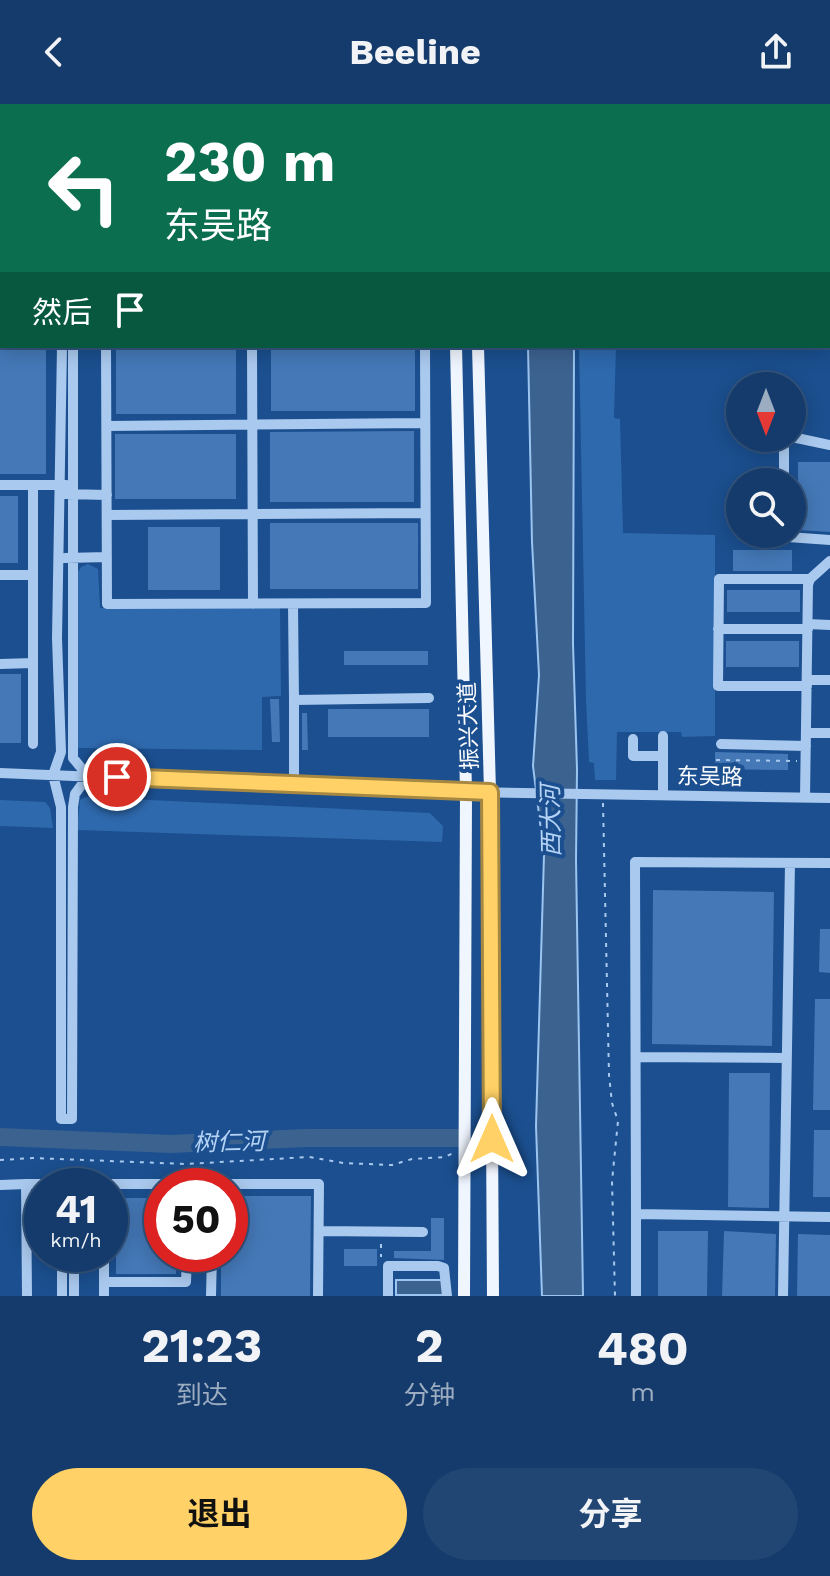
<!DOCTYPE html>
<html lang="zh">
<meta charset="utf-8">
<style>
:root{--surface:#143b6b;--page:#214673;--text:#f1f3f6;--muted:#9dadc1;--line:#33557e;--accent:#ffd166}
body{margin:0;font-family:"Work Sans","Noto Sans SC",sans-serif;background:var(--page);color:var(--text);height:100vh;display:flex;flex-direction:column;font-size:30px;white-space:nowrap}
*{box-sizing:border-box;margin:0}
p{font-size:26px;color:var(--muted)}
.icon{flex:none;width:44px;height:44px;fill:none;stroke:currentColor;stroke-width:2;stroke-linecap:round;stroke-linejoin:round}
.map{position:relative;height:1192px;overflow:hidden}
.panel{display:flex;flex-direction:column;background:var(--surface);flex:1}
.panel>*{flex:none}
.top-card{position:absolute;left:0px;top:0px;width:830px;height:244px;box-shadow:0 4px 20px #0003,0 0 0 2px var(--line);background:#0b6e4f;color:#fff;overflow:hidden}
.needle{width:52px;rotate:180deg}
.tools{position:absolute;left:726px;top:268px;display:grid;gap:16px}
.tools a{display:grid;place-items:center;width:80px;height:80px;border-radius:50%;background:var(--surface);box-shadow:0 4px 20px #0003,0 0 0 2px var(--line);font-size:40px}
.speed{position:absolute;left:24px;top:1064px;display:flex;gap:16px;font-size:40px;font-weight:700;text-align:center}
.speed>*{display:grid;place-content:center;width:104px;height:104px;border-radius:50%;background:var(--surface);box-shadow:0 4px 20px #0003,0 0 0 2px var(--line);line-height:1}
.speed small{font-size:20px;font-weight:400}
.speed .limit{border:12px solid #d22;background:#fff;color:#111}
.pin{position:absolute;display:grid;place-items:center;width:68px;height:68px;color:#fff;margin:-34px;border:4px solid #fff;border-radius:50%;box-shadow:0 2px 8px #0007}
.me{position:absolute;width:88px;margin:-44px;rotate:0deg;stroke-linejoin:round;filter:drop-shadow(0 0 6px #0008)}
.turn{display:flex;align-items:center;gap:28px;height:168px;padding:0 32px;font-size:36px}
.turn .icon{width:104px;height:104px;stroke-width:2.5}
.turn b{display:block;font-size:56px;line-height:68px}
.then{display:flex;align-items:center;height:76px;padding:0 32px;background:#0003;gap:16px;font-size:30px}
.eta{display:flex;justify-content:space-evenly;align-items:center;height:136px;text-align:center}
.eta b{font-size:48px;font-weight:700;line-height:56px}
.cta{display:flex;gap:16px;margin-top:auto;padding:16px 32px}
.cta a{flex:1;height:92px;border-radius:48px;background:var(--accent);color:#111;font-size:32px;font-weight:700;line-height:92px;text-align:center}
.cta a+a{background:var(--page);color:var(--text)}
header{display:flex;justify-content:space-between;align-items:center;height:104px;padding:0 32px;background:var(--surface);font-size:36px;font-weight:700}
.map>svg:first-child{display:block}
.green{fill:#2e69ad}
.water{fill:#3c6290;stroke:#9cc4f0;stroke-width:2}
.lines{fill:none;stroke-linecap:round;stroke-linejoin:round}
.river{stroke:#3c6290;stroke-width:18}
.building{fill:#4478b7}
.path{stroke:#a9c9ee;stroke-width:2;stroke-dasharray:4 6;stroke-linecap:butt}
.minor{stroke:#a9c9ee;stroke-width:10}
.major{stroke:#f0f6ff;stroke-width:12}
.route-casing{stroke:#a68842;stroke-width:20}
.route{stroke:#ffd166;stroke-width:14}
.labels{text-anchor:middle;stroke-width:8;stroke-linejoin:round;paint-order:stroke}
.street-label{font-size:22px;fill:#fff;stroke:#1b4f8f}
.water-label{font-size:24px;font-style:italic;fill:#b5d3f5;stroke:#1b4f8f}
</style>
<header><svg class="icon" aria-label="back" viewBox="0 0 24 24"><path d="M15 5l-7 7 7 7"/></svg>Beeline<svg class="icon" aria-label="share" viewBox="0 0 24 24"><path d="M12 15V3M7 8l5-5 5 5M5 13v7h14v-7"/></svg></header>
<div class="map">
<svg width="830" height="1192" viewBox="0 0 830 1192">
<rect width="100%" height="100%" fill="#1b4f8f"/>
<path class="green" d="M579,242H616L614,314L620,315L623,429L715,431V632L682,633L681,628H617L616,676H595L594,659L589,658L586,597Z
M88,460L98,465L100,504H280L281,592L262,593V646L78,644L75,473L81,463Z
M86,693L430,709L443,722L442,738L77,726L80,696Z
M0,696L45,698L50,704L53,724L0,722Z"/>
<path class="water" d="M528,242H574L573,540L577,665L576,756L583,1192H542L536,1022L544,751L533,662L539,571L532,438Z
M396,1176H443V1191H396Z"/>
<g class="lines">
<path class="river" d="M0,1033L170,1040L307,1034H459"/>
</g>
<path class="building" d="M0,242H46V370H0Z
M271,242H415V307H271Z
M116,244H236V310H116Z
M414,327V398H270V328Z
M115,330H236V395H115Z
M798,358H830V428L798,426Z
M0,392H18V459H0Z
M270,419H418V485H270Z
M148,423H220V486H148Z
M733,446H792V467H733Z
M727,486H800V508H727Z
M726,537H799V563H726Z
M344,547H428V561H344Z
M0,570H21V639H0Z
M270,595H279L280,638H272Z
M328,605H429V633H328Z
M302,609H307L308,646H302Z
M715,648L788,650V666L715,665Z
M653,786L774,788L772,942L652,940Z
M820,825H830V869L819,868Z
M815,895H830V1006H813Z
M729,969H770L769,1104L728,1103Z
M814,1026H830V1093H813Z
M230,1092H311L310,1192H221V1150H230Z
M116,1094H162V1150H176V1170H116Z
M431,1114H444V1156L394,1154V1147H431Z
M658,1127H708L707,1192H658Z
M724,1127L776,1130L775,1192H722Z
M798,1130L830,1131V1192H797Z
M344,1145H377V1162H344Z"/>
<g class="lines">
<path class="path" d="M716,656L797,657
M603,699L609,971L612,999L618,1017L612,1077L615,1192
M0,1056L33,1054L186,1060L309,1053L343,1059L392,1061L412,1055L445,1053L453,1049
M381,1140V1153"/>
<path class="minor" d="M56,0V2
M74,0V2
M253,0V2
M425,0V2
M741,0V2
M817,0V2
M105,2V0
M658,2L659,0
M0,16H2
M828,20H830
M828,168H830
M62,242L57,534L61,648L53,671L61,703V1015H72L73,703L75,690L88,672L73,654V242
M106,242L107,500L426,499L425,242
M252,242L253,500
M107,322L425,319
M792,333L830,341
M784,378V334
M0,381H66
M33,381V640
M65,390L107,391
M107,411L425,409
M785,430L788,433L830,436
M65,454L107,453
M0,471H33
M293,500L294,596L429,594
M808,520L830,521
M718,525H808
M0,560L33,559
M807,576H830
M807,582H718L719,475H810
M294,596V681
M806,629H830
M633,635V652H663
M721,640L806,642
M0,669L466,688L830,694
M663,691V632
M805,694L808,481L810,475L830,457
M830,759L635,758L636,1110L830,1113
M636,953L786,954
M26,1080H319L318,1192
M0,1081L26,1080L27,1192
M636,1110V1192
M319,1127L423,1128
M62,1150V1192
M74,1150V1192
M104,1178H186L187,1150
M104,1192V1150
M211,1192L212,1150
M388,1192V1162H438L444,1164L447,1192
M783,1192L790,759"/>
<path class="major" d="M450,0V2
M475,0V2
M456,242L466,688L464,1192
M478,242L490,688L493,1192"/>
</g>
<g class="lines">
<g class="route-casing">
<path id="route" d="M117,673L490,688L492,1035"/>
</g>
<use href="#route" class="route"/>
</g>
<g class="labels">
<g class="street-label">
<text transform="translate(468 622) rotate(-92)" y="8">振兴大道</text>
<text transform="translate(710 672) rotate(1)" y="8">东吴路</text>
</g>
<g class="water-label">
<text transform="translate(551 717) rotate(-91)" y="8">西大河</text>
<text transform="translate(229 1038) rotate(-1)" y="8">树仁河</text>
</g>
</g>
</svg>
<div class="tools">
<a><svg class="needle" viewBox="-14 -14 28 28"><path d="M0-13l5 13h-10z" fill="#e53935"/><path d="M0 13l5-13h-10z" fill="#9dadc1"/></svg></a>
<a><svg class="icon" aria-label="search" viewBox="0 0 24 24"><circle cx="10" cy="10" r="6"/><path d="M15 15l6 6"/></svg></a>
</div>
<div class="speed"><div>41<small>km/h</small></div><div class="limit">50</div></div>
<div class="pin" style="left:117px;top:673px;background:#d93025"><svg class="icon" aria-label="arrive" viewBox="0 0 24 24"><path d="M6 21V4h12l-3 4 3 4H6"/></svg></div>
<svg class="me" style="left:492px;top:1035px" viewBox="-20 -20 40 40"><path d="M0-17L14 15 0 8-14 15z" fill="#ffd166" stroke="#fff" stroke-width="4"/></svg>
<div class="top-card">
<div class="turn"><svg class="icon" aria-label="left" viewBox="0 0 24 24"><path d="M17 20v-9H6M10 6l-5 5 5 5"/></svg><div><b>230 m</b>东吴路</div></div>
<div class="then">然后<svg class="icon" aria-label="arrive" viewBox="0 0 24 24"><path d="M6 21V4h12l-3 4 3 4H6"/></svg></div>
</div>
</div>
<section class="panel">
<div class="eta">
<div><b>21:23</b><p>到达</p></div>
<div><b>2</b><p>分钟</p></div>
<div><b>480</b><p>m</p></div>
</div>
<div class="cta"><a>退出</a><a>分享</a></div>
</section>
